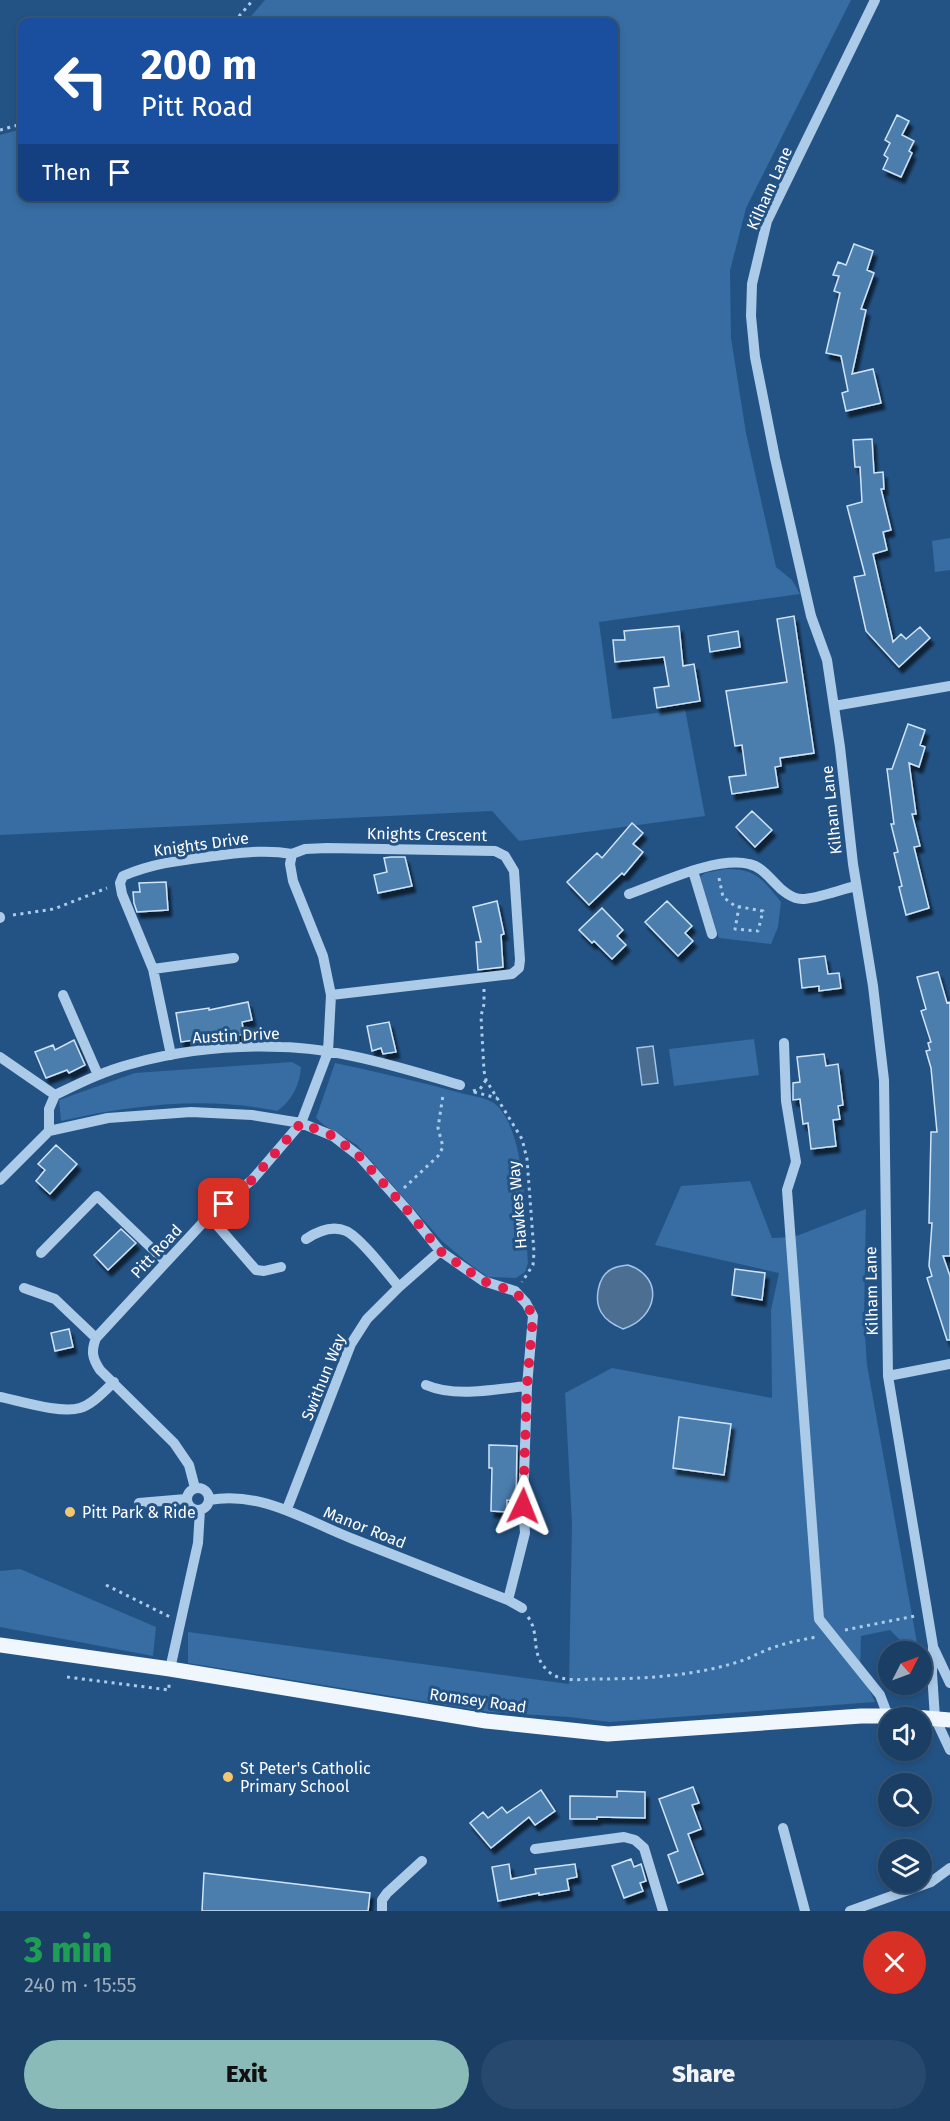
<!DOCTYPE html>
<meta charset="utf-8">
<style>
:root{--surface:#1a3e64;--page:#27496d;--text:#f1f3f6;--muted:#9faebf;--line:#385778;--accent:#8bbbb9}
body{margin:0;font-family:"Fira Sans",sans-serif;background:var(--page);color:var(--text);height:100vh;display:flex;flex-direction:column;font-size:22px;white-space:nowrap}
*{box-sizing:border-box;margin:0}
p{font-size:20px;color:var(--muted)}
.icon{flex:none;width:33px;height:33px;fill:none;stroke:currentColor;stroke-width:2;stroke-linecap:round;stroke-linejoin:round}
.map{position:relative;height:1911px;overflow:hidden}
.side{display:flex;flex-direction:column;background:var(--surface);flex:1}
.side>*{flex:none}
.banner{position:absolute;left:18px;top:18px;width:600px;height:183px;border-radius:12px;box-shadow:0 3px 9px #0003,0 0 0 2px var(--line);background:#1a4fa0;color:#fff;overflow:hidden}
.needle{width:39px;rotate:48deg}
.buttons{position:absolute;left:878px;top:1641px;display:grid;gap:12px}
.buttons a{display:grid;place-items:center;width:54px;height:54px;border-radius:50%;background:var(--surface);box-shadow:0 3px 9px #0003,0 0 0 2px var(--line);font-size:30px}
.pin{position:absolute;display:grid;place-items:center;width:51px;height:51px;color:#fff;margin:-26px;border-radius:12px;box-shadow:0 3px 9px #0006}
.me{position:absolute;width:66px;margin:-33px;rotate:2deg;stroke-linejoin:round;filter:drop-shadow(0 0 4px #0008)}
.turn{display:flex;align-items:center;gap:21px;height:126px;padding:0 24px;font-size:27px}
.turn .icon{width:78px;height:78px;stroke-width:2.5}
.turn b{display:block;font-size:42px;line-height:51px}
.then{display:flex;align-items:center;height:57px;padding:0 24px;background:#0003;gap:12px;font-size:22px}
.round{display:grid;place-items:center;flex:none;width:63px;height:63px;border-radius:32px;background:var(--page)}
.summary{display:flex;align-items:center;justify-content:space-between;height:102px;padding:0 24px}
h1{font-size:36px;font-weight:800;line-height:45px;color:#1e9e55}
.action{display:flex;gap:12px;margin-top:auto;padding:12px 24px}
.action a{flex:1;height:69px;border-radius:36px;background:var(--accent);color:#111;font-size:24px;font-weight:800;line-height:69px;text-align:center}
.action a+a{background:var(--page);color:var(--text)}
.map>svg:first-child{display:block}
.green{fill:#376da2}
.water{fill:#4b6e91;stroke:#a0c6ea;stroke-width:1.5}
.building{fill:#4b7dad;stroke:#d0e4f7;stroke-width:1.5;filter:url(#shadow)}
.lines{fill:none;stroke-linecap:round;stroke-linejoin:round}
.path{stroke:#accbe9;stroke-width:3;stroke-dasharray:3 4.5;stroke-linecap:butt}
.minor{stroke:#accbe9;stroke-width:10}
.major{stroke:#eff6fe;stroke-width:15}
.route{stroke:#e11d48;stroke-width:10;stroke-dasharray:0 18}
.poi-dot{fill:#f4c66f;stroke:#235385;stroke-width:2}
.labels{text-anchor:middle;stroke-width:6;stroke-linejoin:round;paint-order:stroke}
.street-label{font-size:16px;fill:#fff;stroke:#235385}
.poi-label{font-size:16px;fill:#fff;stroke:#235385;text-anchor:start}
</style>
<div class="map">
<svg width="950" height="1911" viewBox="0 0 950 1911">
<defs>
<filter id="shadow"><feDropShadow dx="3.5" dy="6" stdDeviation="1.5" flood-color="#0009"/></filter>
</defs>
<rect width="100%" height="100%" fill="#235385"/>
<path class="green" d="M265,0H851L746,208L730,271L731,338L746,433L776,567L792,580L800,594L599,622L612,719L685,709L705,816L519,841L492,811L0,835V135L22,129V196H614V22H246Z
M950,538V570L935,572L932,541Z
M725,869C756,868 763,880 781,902L778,927L771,944L719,938L700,877L705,873Z
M754,1039L759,1075L674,1086L669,1049Z
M292,1062L301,1067C300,1084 292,1101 277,1111C206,1096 132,1105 61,1121L59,1100L135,1073Z
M335,1063C378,1072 421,1082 464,1094C473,1096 488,1098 495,1104C527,1131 525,1222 528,1263L525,1272L516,1278L488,1277L468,1263L442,1241L357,1145L324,1125L316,1118Z
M750,1181L772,1238L794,1237L866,1209L864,1321L867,1365L917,1643L911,1651L890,1630L861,1636L860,1670L875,1702L610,1722L569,1717L489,1712L188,1663V1632L569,1684L572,1524L565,1393L612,1368L772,1398L771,1310L779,1273L655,1245L681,1186Z
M20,1569L156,1627L153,1656L0,1627V1571Z"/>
<path class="water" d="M653,1046L658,1083L642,1085L637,1048Z
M628,1265C665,1277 658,1318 623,1329C615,1325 606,1321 601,1312C594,1300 598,1277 610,1270C616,1266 622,1266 628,1265Z"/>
<path class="building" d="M897,115L909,121L902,135L914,141L909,151L912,153L901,177L883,169L888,158L884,155L890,143L885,140Z
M854,244L873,251L867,270L874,273L861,309L866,310L852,374L873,369L881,403L846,411L842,393L848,391L841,356L826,353L840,293L834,291L839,276L833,275L838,262L846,265Z
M872,439L874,473L883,472L884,489H881L891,530L883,532L887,550L873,554L893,642L901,634L906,639L920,627L930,638L899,667L866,631L854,577L865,575L847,506L862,502L860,467H855L853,440Z
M794,616L814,753L780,758L781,766L775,767L778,787L732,794L729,777L746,775L742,745L735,746L726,691L787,682L777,619Z
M679,626L683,666L694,664L700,701L657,708L654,688L669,686L664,657L615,662L613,640H625L624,631Z
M738,631L740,647L710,652L708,636Z
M908,724L925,730L920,745L925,747L919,767L909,763L916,814H912L920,846L914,847L929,908L906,915L899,887L902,886L894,853L898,852L891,824H894L887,769H892Z
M752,811L772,830L755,847L736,827Z
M632,823L643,833L633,844L643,852L624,875L622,873L589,905L567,882L597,853L602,858Z
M391,857H405L412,886L378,893L374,875L387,872L384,858Z
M166,882L168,910L137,912L134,903L133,892H140L139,883Z
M497,901L504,934L501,935L503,967L478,970L476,942H481L473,907Z
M667,901L692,926L685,933L693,941L678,956L645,922Z
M602,908L623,930L617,936L626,945L612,959L594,941L592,943L579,930Z
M825,956L828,974L839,973L841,988L819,991V986L802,988L799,959Z
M938,972L947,1003L950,1002V1256H943L950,1276V1340H947L927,1278L932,1276L929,1266L932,1223H929L931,1132H937L931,1068L926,1051L930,1050L928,1043L931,1042L921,1011L926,1009L917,977Z
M248,1002L252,1020L242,1022L244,1034L220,1039V1036L181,1042L176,1013L209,1008V1010Z
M389,1022L396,1052L383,1054L381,1048L372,1051L367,1026Z
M74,1040L85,1065L69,1073L67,1070L46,1078L35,1052L53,1045L55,1050Z
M824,1054L826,1066L838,1064L843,1105L838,1106L840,1119L833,1120L836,1146L811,1149L808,1123L803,1124L800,1099L793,1100V1083L800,1082L797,1057Z
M56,1145L77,1164L50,1194L36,1181L45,1170L38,1164Z
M121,1229L136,1243L108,1270L94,1255Z
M735,1269L765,1273L762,1300L732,1295Z
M69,1329L73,1347L55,1351L51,1333Z
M679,1417L731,1424L724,1475L673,1468Z
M489,1445L517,1446L516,1501L507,1500V1512L491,1511L492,1468H489Z
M693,1787L699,1803L692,1805L701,1829L688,1834L703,1874L678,1883L668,1855L678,1851L659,1799Z
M541,1790L555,1811L535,1825L529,1817L491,1848L470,1823L483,1812L488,1818L502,1807L507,1813Z
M617,1791L645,1792V1818L597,1817V1819H570V1796L617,1797Z
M631,1859L634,1867L641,1864L646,1881L640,1883L643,1891L624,1898L612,1866Z
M509,1864L511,1879L536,1874L535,1869L575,1864L577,1877L567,1879L569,1890L539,1895V1893L498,1901L492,1867Z
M204,1873L370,1893L368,1911H202Z"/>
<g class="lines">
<path class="path" d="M234,22L253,0
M0,130L22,124
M719,878L723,897L735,906L763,911L758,931L735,929L739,907
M13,915L54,909L107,888
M484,989V1004L481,1016L484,1071L486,1080L522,1139L527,1159L534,1252L533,1265L522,1282
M473,1091L480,1089L486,1080
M474,1092L497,1098
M404,1188L438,1156L443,1147L438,1128L443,1095
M106,1585L170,1617
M528,1617C541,1635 529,1653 548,1671C561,1683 580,1679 596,1679C644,1679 695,1676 741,1661C753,1657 764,1650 775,1647C788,1642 802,1640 816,1637
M845,1630L915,1616
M67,1677L169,1690V1684"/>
<path class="minor" d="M875,0L767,221L752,284L751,316L755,357L775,458L811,616L827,660L840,747L853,864L873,986L884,1080L888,1376L933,1646L932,1673L935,1718L950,1750
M834,706L950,686
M292,854L305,849L327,848L495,851L505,856L514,871L520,960L519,968L512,974L331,995
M693,871L712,934
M629,894C661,883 716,856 749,864C760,866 767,875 775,883C781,890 792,899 802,899C816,899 842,889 856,886
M0,918V917
M153,969L234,958
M63,995L98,1075
M784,1043L786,1101L796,1162L787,1190L819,1619L880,1695L888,1716
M171,1055L153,969L122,894L120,883L123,876C153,863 182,860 214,856C241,853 265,849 292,854
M0,1057L55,1095
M49,1131V1109L55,1095C80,1083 104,1071 131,1064C178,1051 232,1045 281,1047C339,1048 405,1069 460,1085
M0,1180L49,1131L108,1118L191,1112L252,1115L301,1123L333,1136L359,1156L409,1212L440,1251L483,1281L515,1291L526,1303L533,1316L527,1386L523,1506L525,1533L508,1600
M209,1216L256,1270L264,1271L281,1267
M306,1239C318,1231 332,1225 346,1231C360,1237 388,1274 399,1287
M41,1253L97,1196L166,1262
M24,1288L55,1299L96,1338
M888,1376L950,1364
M426,1385C456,1398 495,1389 527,1386
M0,1397C20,1401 61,1414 80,1408C93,1404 104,1391 114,1382
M187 1499a11 11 0 1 1 22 0a11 11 0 1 1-22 0Z
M195,1488L189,1465L174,1443L100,1370C92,1358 91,1351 96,1338L209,1216L253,1179L301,1123L328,1052L331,995L323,956L293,881L290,864L292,854
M209,1500C264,1491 304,1520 353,1539C405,1559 456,1580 508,1600L522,1608
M139,1503L186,1499
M287,1509L351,1344L367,1319L399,1287L440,1251
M934,1649L950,1683
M170,1669L198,1543L200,1510
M783,1828L805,1911
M535,1849L624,1837L635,1840L644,1848L663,1911
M382,1911V1900L387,1893L422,1861
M850,1911L931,1882L950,1868"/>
<path class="major" d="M0,1645L170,1669L486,1721L608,1734L861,1716H903L950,1720"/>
</g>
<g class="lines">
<path class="route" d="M224,1204L253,1179L301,1123L333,1136L359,1156L409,1212L440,1251L483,1281L515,1292L526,1303L533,1316L527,1386L523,1506"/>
</g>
<g class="poi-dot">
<circle cx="70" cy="1512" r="6"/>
<circle cx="228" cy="1777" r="6"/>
</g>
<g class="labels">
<g class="street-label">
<text transform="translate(769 188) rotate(-66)" y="6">Kilham Lane</text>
<text transform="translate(831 810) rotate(-96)" y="6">Kilham Lane</text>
<text transform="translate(427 834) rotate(1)" y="6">Knights Crescent</text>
<text transform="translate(201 844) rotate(-8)" y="6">Knights Drive</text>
<text transform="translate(236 1035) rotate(-3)" y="6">Austin Drive</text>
<text transform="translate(517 1205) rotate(-95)" y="6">Hawkes Way</text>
<text transform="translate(156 1251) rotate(-47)" y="6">Pitt Road</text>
<text transform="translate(871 1291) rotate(-91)" y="6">Kilham Lane</text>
<text transform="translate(323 1377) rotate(-68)" y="6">Swithun Way</text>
<text transform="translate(365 1527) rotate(22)" y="6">Manor Road</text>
<text transform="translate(478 1700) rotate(8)" y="6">Romsey Road</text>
</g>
<g class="poi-label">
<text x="82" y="1518">Pitt Park &amp; Ride</text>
<text x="240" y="1774">St Peter's Catholic<tspan x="240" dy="18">Primary School</tspan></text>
</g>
</g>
</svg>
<div class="buttons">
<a><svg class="needle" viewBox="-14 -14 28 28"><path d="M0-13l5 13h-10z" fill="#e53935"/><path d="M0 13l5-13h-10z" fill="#9faebf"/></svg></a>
<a><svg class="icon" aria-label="sound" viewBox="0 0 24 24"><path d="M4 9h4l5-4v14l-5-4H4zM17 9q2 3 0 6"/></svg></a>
<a><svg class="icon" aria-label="search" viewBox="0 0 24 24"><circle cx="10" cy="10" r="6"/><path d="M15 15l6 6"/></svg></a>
<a><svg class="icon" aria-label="layers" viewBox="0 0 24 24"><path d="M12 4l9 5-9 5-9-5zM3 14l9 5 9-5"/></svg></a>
</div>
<div class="pin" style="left:224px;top:1204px;background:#d93025"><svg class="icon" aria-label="arrive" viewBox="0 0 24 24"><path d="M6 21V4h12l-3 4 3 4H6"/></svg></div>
<svg class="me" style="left:523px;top:1506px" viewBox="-20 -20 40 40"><path d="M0-17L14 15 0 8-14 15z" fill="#e11d48" stroke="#fff" stroke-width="4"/></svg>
<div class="banner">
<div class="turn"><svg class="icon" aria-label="left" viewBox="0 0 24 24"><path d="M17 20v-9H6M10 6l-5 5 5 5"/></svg><div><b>200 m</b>Pitt Road</div></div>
<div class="then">Then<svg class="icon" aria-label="arrive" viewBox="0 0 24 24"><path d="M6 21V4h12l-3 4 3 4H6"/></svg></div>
</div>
</div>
<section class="side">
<div class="summary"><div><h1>3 min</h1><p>240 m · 15:55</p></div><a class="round" style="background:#d93025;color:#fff"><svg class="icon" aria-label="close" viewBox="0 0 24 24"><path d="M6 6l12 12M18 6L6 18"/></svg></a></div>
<div class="action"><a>Exit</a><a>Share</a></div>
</section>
